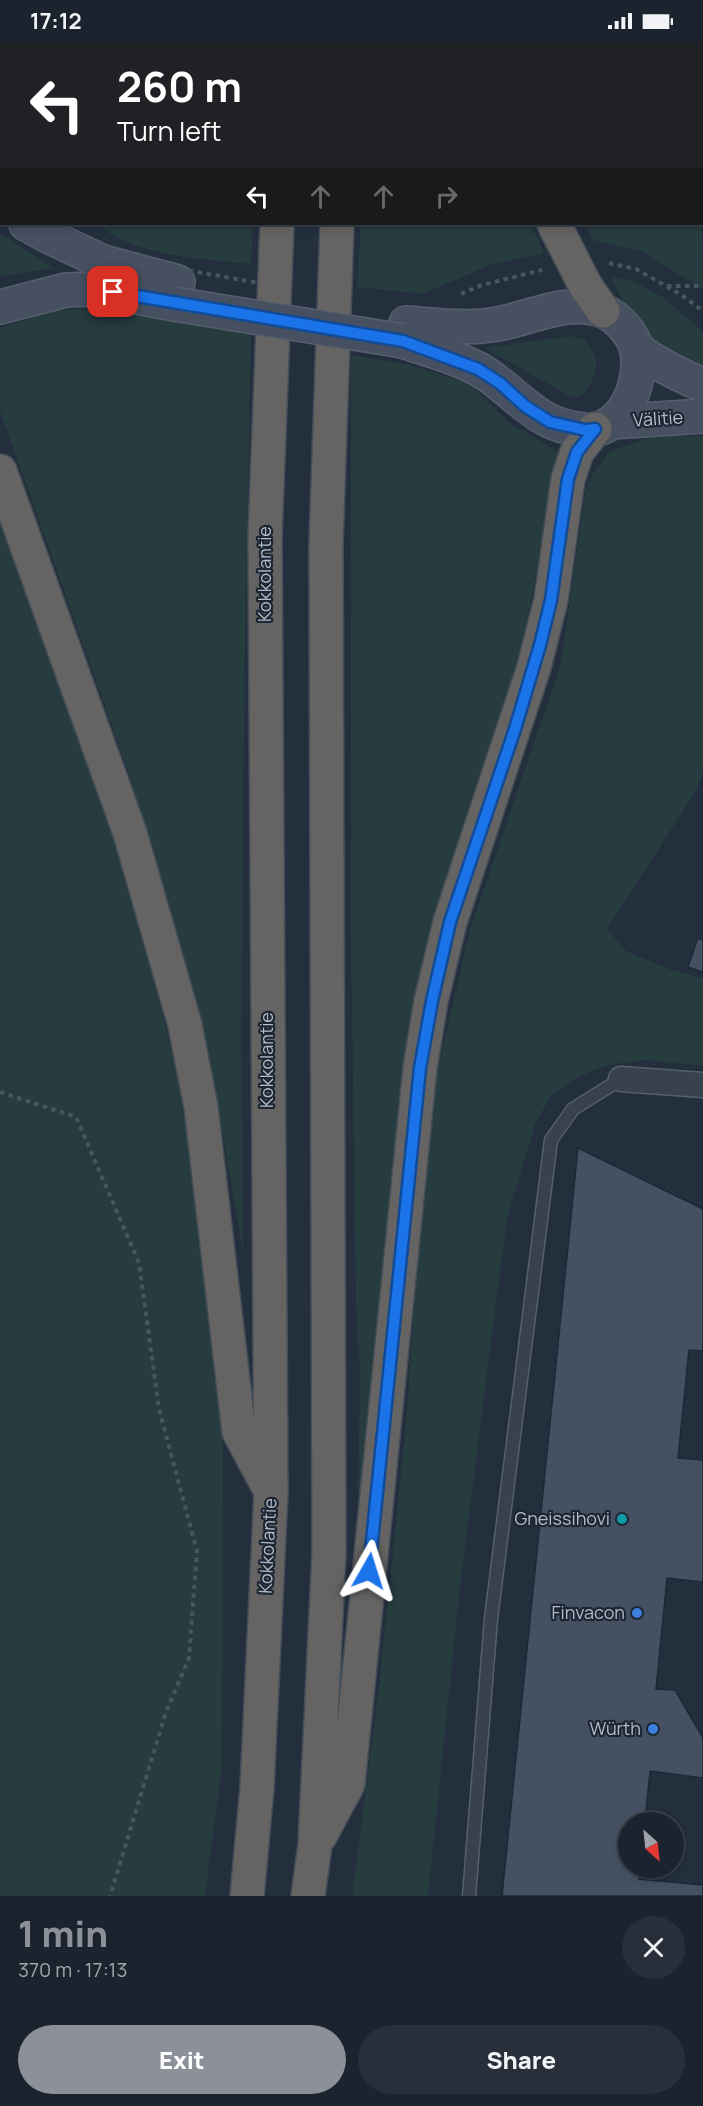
<!DOCTYPE html>
<meta charset="utf-8">
<style>
:root{--surface:#1b232e;--page:#282f3a;--text:#f1f3f6;--muted:#a0a4aa;--line:#39404a;--accent:#8c9099}
body{margin:0;font-family:Manrope,sans-serif;background:var(--page);color:var(--text);height:100vh;display:flex;flex-direction:column;font-size:22px;white-space:nowrap}
*{box-sizing:border-box;margin:0}
p{font-size:20px;color:var(--muted)}
.icon{flex:none;width:33px;height:33px;fill:none;stroke:currentColor;stroke-width:2;stroke-linecap:round;stroke-linejoin:round}
.map{position:relative;height:1854px;overflow:hidden}
.side{display:flex;flex-direction:column;background:var(--surface);flex:1}
.side>*{flex:none}
.top-card{position:absolute;left:0px;top:0px;width:704px;height:183px;box-shadow:0 3px 9px #0003,0 0 0 2px var(--line);background:#202124;color:#fff;overflow:hidden}
.needle{width:39px;rotate:153deg}
.tools{position:absolute;left:618px;top:1770px;display:grid;gap:12px}
.tools a{display:grid;place-items:center;width:66px;height:66px;border-radius:50%;background:var(--surface);box-shadow:0 3px 9px #0003,0 0 0 2px var(--line);font-size:30px}
.pin{position:absolute;display:grid;place-items:center;width:51px;height:51px;color:#fff;margin:-26px;border-radius:12px;box-shadow:0 3px 9px #0006}
.me{position:absolute;width:66px;margin:-33px;rotate:6deg;stroke-linejoin:round;filter:drop-shadow(0 0 4px #0008)}
.turn{display:flex;align-items:center;gap:21px;height:126px;padding:0 18px;font-size:27px}
.turn .icon{width:78px;height:78px;stroke-width:2.5}
.turn b{display:block;font-size:42px;line-height:51px}
.lanes{display:flex;align-items:center;height:57px;padding:0 18px;background:#0003;justify-content:center;gap:30px;direction:ltr}
.lanes .off{opacity:.35}
.round{display:grid;place-items:center;flex:none;width:63px;height:63px;border-radius:32px;background:var(--page)}
.overview{display:flex;align-items:center;justify-content:space-between;height:102px;padding:0 18px}
h1{font-size:36px;font-weight:800;line-height:45px;color:var(--accent)}
.primary-button{display:flex;gap:12px;margin-top:auto;padding:12px 18px}
.primary-button a{flex:1;height:69px;border-radius:36px;background:var(--accent);color:#fff;font-size:24px;font-weight:800;line-height:69px;text-align:center}
.primary-button a+a{background:var(--page);color:var(--text)}
.status{display:flex;justify-content:space-between;align-items:center;height:42px;padding:0 30px;background:var(--surface);direction:ltr}
.status svg{height:16px;fill:currentColor}
.map>svg:first-child{display:block}
.green{fill:#263c3f}
.building{fill:#455162;stroke:#1f2835;stroke-width:1.5}
.lines{fill:none;stroke-linecap:round;stroke-linejoin:round}
.service-casing{stroke:#565f6c;stroke-width:15}
.minor-casing{stroke:#565f6c;stroke-width:27}
.secondary-casing{stroke:#565f6c;stroke-width:36}
.trunk-casing{stroke:#434c59;stroke-width:36}
.path{stroke:#44595c;stroke-width:4;stroke-dasharray:4.5 4.5;stroke-linecap:butt}
.service{stroke:#38414e;stroke-width:12}
.minor{stroke:#38414e;stroke-width:24}
.secondary{stroke:#465061;stroke-width:33}
.trunk{stroke:#656462;stroke-width:33}
.secondary-bridge-casing{stroke:#565f6c;stroke-width:36;stroke-linecap:butt}
.path-bridge{stroke:#44595c;stroke-width:4;stroke-dasharray:4.5 4.5;stroke-linecap:butt}
.secondary-bridge{stroke:#465061;stroke-width:33}
.route-casing{stroke:#114b97;stroke-width:15}
.route{stroke:#1a73e8;stroke-width:10}
.culture-dot{fill:#0f9aa8;stroke:#1d2633;stroke-width:2}
.shop-dot{fill:#3f7fe0;stroke:#1d2633;stroke-width:2}
.labels{text-anchor:middle;stroke-width:4.5;stroke-linejoin:round;paint-order:stroke}
.street-label{font-size:18px;fill:#b4bcc9;stroke:#1d2633}
.poi-label{font-size:18px;fill:#b4bcc9;stroke:#1d2633;text-anchor:end}
</style>
<div class="status"><b>17:12</b><svg viewBox="0 0 49 12"><path d="M0 12V9h3v3zM5 12V6h3v6zM10 12V3h3v9zM15 12V0h3v12zM26 1h20v11H26zM47 4h2v5h-2z"/></svg></div>
<div class="map">
<svg width="703" height="1854" viewBox="0 0 703 1854">
<rect width="100%" height="100%" fill="#242f3e"/>
<path class="green" d="M19,0H265L19,1Z
M702,174L703,247L641,209L592,198L585,182H702Z
M98,182H253L251,222C207,217 130,214 98,182Z
M361,182H531L544,211L490,223L423,252L357,245Z
M0,192L4,194L54,226L0,234Z
M610,235L633,239L664,256L703,290V329L656,305L632,275Z
M140,266L251,291C245,597 239,904 243,1210L210,1019L127,726L0,369V286L56,268Z
M570,294L584,297C588,303 594,310 596,318C598,329 589,352 577,355C575,355 570,354 568,353L485,306Z
M351,313L406,322L470,342L509,381L559,410L519,624L427,907L357,1509L360,1334L356,1260L351,889Z
M653,394H703V730L696,749L607,887L626,909L669,927L703,936V1024L647,1018L608,1023L578,1035L551,1054L536,1080L507,1176L461,1535L428,1854H352L378,1654L405,1394L429,1063L470,888L561,622L586,446L594,430L609,410Z
M0,479L124,823L174,1017L204,1191L223,1405L222,1723L205,1854H0Z"/>
<path class="building" d="M616,0H703V114L702,2Z
M698,896L703,898V930L688,925Z
M578,1106L703,1167V1309L689,1308L678,1416L703,1418V1540L667,1536L656,1647L675,1648L703,1696V1736L650,1729L645,1780H628V1826H640L639,1837L703,1843V1854H502Z"/>
<g class="lines">
<g class="service-casing">
<path id="service" d="M590,0L591,2
M702,140L703,141
M469,1854L491,1577L551,1098L573,1067L621,1037"/>
</g>
<g class="minor-casing">
<path id="minor" d="M621,1037L703,1043"/>
</g>
<g class="secondary-casing">
<path id="secondary" d="M0,161L2,162
M26,182L48,194L103,220L178,240
M0,265L66,248L93,247L174,262
M403,299C428,308 457,315 480,328C517,350 535,384 584,388C623,391 643,342 637,309C634,293 618,275 603,269C568,255 527,278 492,283C463,287 435,283 406,281
M637,307C658,323 679,333 703,343
M612,380L703,374"/>
</g>
<g class="trunk-casing">
<path id="trunk" d="M479,0V2
M285,2V0
M345,2V0
M554,182L585,243L603,269
M0,429L130,791L185,983L201,1065L239,1390L268,1444
M320,1794L348,1742L420,1026L431,959L450,880L534,625L551,558L568,437L577,410L595,387
M247,1854L257,1746L271,1450L265,494L277,182
M308,1854L315,1803L329,1510L326,502L337,182"/>
</g>
<path class="path" d="M0,100H2
M609,221L636,227L680,252L703,269
M667,244H703
M461,252L482,243L542,228
M0,1050L76,1075L139,1221L159,1367L197,1509L189,1616L166,1670L110,1854"/>
<use href="#service" class="service"/>
<use href="#minor" class="minor"/>
<use href="#secondary" class="secondary"/>
<use href="#trunk" class="trunk"/>
<g class="secondary-bridge-casing">
<path id="secondary-bridge" d="M174,262L403,299"/>
</g>
<path class="path-bridge" d="M180,227L259,241"/>
<use href="#secondary-bridge" class="secondary-bridge"/>
</g>
<g class="lines">
<g class="route-casing">
<path id="route" d="M113,250L403,299L478,327L501,342L525,364L550,380L585,388L595,387L577,410L568,437L551,558L540,603L515,687L450,880L432,959L420,1026L369,1529"/>
</g>
<use href="#route" class="route"/>
</g>
<circle class="culture-dot" cx="622" cy="1477" r="6"/>
<g class="shop-dot">
<circle cx="637" cy="1571" r="6"/>
<circle cx="653" cy="1687" r="6"/>
</g>
<g class="labels">
<g class="street-label">
<text transform="translate(658 377) rotate(-4)" y="6">Välitie</text>
<text transform="translate(265 532) rotate(-90)" y="6">Kokkolantie</text>
<text transform="translate(267 1018) rotate(-90)" y="6">Kokkolantie</text>
<text transform="translate(268 1504) rotate(-87)" y="6">Kokkolantie</text>
</g>
<g class="poi-label">
<text x="610" y="1483">Gneissihovi</text>
<text x="625" y="1577">Finvacon</text>
<text x="641" y="1693">Würth</text>
</g>
</g>
</svg>
<div class="tools">
<a><svg class="needle" viewBox="-14 -14 28 28"><path d="M0-13l5 13h-10z" fill="#e53935"/><path d="M0 13l5-13h-10z" fill="#a0a4aa"/></svg></a>
</div>
<div class="pin" style="left:113px;top:250px;background:#d93025"><svg class="icon" aria-label="arrive" viewBox="0 0 24 24"><path d="M6 21V4h12l-3 4 3 4H6"/></svg></div>
<svg class="me" style="left:369px;top:1529px" viewBox="-20 -20 40 40"><path d="M0-17L14 15 0 8-14 15z" fill="#1a73e8" stroke="#fff" stroke-width="4"/></svg>
<div class="top-card">
<div class="turn"><svg class="icon" aria-label="left" viewBox="0 0 24 24"><path d="M17 20v-9H6M10 6l-5 5 5 5"/></svg><div><b>260 m</b>Turn left</div></div>
<div class="lanes"><svg class="icon" aria-label="left" viewBox="0 0 24 24"><path d="M17 20v-9H6M10 6l-5 5 5 5"/></svg><svg class="icon off" aria-label="ahead" viewBox="0 0 24 24"><path d="M12 20V5M6 11l6-6 6 6"/></svg><svg class="icon off" aria-label="ahead" viewBox="0 0 24 24"><path d="M12 20V5M6 11l6-6 6 6"/></svg><svg class="icon off" aria-label="right" viewBox="0 0 24 24"><path d="M7 20v-9h11M14 6l5 5-5 5"/></svg></div>
</div>
</div>
<section class="side">
<div class="overview"><div><h1>1 min</h1><p>370 m · 17:13</p></div><a class="round"><svg class="icon" aria-label="close" viewBox="0 0 24 24"><path d="M6 6l12 12M18 6L6 18"/></svg></a></div>
<div class="primary-button"><a>Exit</a><a>Share</a></div>
</section>
